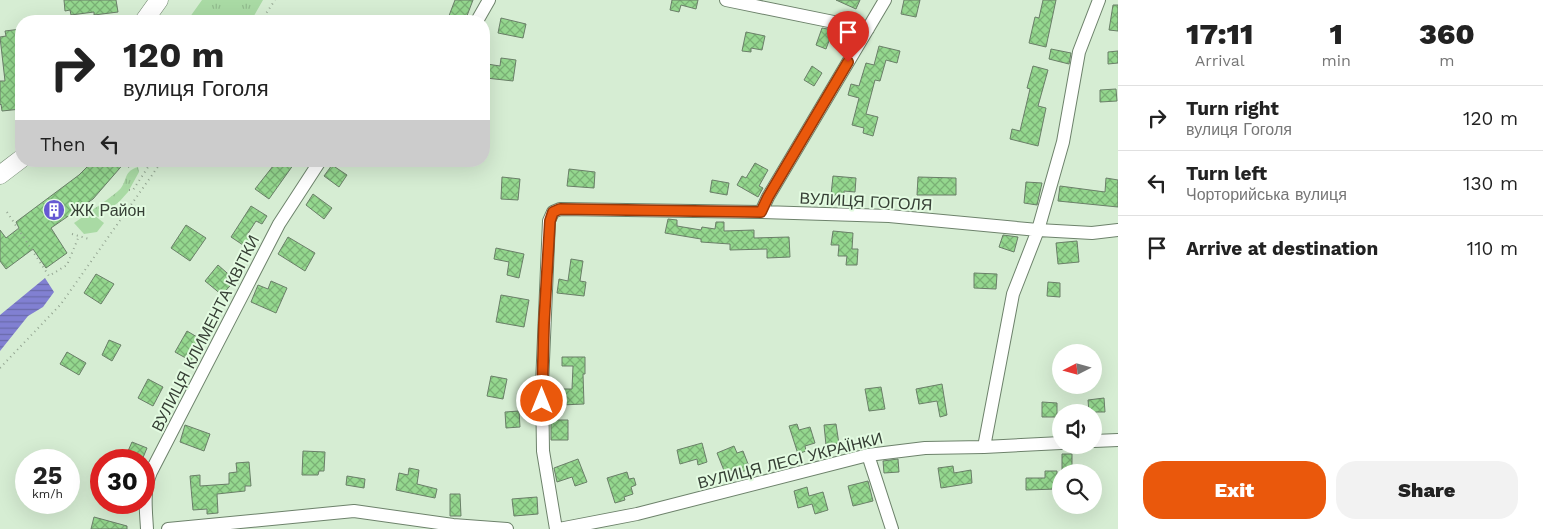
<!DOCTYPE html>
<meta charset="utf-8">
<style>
:root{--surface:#fff;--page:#f2f2f2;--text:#222;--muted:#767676;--line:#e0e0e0;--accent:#ea580c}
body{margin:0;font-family:"Work Sans",sans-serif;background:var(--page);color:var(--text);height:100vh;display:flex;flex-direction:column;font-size:19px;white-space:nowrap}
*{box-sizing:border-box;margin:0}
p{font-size:16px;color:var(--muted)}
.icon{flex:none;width:28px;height:28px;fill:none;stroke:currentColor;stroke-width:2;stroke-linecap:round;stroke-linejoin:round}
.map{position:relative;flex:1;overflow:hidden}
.side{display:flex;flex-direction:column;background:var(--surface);width:425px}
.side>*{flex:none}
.top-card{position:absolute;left:15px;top:15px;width:475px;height:152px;border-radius:20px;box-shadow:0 5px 20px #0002;background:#fff;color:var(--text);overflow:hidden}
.needle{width:32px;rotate:264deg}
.tools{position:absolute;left:1052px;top:344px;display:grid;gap:10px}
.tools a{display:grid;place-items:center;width:50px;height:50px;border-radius:50%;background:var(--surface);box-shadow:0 5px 20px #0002;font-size:25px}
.speed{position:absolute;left:15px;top:449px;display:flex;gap:10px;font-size:25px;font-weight:700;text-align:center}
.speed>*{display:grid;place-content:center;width:65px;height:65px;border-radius:50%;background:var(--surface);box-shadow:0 5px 20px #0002;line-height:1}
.speed small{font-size:12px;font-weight:400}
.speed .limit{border:8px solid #d22;background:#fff;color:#111}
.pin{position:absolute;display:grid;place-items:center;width:42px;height:42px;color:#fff;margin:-51px -21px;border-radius:50% 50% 50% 0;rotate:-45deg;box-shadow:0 0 5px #0007}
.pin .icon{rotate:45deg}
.me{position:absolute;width:55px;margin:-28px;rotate:0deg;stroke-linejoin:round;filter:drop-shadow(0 0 4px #0008)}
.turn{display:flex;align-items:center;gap:18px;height:105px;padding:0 25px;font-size:22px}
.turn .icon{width:65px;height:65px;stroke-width:2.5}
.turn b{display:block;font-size:35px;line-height:42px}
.then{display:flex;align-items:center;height:48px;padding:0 25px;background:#0003;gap:10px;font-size:19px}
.eta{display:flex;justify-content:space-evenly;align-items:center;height:85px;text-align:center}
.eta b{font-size:30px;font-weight:800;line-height:35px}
.action{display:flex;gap:10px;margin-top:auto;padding:10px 25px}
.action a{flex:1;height:58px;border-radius:20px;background:var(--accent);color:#fff;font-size:20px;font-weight:800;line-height:58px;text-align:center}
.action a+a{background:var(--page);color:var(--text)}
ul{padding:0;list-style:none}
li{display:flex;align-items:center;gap:15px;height:65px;padding:0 25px;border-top:1px solid var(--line)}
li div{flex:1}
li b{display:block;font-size:19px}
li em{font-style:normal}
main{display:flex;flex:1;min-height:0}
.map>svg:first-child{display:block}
.grass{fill:#a9daa4}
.park{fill:url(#park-tufts)}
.water{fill:url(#water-rules)}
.building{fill:url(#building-cross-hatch);stroke:#6a7f68}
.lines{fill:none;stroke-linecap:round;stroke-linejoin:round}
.street-casing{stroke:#6d826b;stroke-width:14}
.secondary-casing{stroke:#6d826b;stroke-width:19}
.path{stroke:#93a491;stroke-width:2;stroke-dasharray:1 4;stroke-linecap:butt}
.street{stroke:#fff;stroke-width:12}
.secondary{stroke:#fff;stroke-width:18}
.route-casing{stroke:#983908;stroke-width:12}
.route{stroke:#ea580c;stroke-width:9}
.labels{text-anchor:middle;stroke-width:4;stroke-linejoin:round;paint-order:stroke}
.street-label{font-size:16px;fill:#363f35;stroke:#e3fbe1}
.poi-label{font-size:16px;fill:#363f35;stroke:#e3fbe1;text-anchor:start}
</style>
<main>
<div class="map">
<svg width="1118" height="529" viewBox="0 0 1118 529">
<defs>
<pattern id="park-tufts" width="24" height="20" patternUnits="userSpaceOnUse" patternTransform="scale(1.25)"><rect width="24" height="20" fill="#a9daa4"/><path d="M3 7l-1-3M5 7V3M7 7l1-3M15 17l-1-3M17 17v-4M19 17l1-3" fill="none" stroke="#92bc8e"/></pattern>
<pattern id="water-rules" width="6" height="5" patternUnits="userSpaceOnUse" patternTransform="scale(1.25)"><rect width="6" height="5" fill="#8180d2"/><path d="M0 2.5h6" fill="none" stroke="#6a6aab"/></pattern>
<pattern id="building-cross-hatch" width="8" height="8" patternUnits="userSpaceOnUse" patternTransform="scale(1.25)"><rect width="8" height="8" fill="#94d78e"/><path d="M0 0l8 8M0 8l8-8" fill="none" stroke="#7ab075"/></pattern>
</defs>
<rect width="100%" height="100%" fill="#d6edd3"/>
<path class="grass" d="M90,212L104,223L97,232L84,234L74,223Z"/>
<path class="park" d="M202,0H263L251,21H187Z
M138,167L139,172L128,192L119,202L98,217L91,211C98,206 116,194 121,188C127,180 124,171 138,167Z"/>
<path class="water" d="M45,278L54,292L43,307L28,316L0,351V315Z"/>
<path class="building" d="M64,0H116L118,12L94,15V12L71,15L70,10L65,11Z
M455,0H473L465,21H447Z
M672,0H698L696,9L681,5L679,12L670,10Z
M836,0H860L856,9Z
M904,0H920L916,17L901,14Z
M1043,0H1056L1046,47L1029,43L1035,17L1039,18Z
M1113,5H1118V31L1109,30Z
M501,18L526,24L523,38L498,33Z
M822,28L833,30L826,49L816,45Z
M21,29V109L2,111L1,104L0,105V81H5L0,37L6,36L5,31Z
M746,32L765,36L762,50L751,48V52L742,51Z
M879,46L900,51L897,63L886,60L880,81L875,80L866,114L878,117L873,136L863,133L864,128L852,125L859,98L848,95L851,84L859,86L866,63L874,65Z
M1051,49L1071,53L1069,64L1049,59Z
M1118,51V63L1108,64V52Z
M501,58L516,60L513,81L486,78L487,64L500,66Z
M812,66L822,73L814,86L804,80Z
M1033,66L1048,70L1038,106L1046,108L1038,146L1010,139L1012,129L1020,131L1030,89L1027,88Z
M1116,89L1117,101L1100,102V90Z
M93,161H126L93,199L51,228L67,253L46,268L33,249L6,269L0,261V230L6,238L19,228L16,222L79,175Z
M277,161H296L269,199L255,189Z
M755,163L768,170L759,186L763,188L758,197L737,185L742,176L746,178Z
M332,165L347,175L339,187L324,176Z
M569,169L595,172L594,188L567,186Z
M833,176L856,178L855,192L844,191V196L831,195Z
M502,177L520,179L518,200L501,199Z
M918,177L956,178V195H917Z
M1106,178L1118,180V207L1058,201L1060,186L1105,192Z
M712,180L729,183L727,195L710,192Z
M1026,182L1042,183L1037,205L1024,203Z
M313,194L332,208L324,219L306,205Z
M251,206L267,216L262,224L256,221L247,235L252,238L246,247L231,237Z
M668,219L677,220V226L701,230L702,227L715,229L716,222H724V231L754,230V238L789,237L790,257L767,258V249L730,250V244L701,242V239L665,233Z
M186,225L206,238L190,261L171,248Z
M833,231L853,233L852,249H858L857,265H846L847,256H838L839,245H831Z
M1003,235L1018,237L1014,252L999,247Z
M288,237L315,253L305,271L278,254Z
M1077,241L1079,262L1058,264L1056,243Z
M496,248L524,254L519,278L507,275L509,262L494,259Z
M571,259L583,261L580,281L586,282L584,296L557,293L559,279L568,281Z
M218,265L235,280L222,295L205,281Z
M974,273L997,274L996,289L974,288Z
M96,274L114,284L101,304L84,293Z
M271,281L287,288L276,313L251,302L258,285L268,289Z
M1048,282L1060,283V297L1047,296Z
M501,295L529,300L524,327L496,322Z
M187,331L202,340L191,361L175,352Z
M109,340L121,345L112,361L102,355Z
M67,352L86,363L79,375L60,364Z
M562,357H585V374H583L584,404L561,405V389H572L573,366H562Z
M491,376L507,379L503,399L487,396Z
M148,379L163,387L153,406L138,398Z
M942,384L947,415L940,417L937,401L919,404L916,389Z
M881,387L885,409L869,411L865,389Z
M1104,398L1105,412H1089L1088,400Z
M1042,402L1057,403V417H1042Z
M519,411L520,427L506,428L505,412Z
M551,420H568V440H551Z
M797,424L799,430L810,427L815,443L805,446L806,451L798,454L789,426Z
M836,424L839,444L826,445L824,425Z
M185,425L210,434L204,451L180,442Z
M132,442L147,448L142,460H124Z
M702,443L707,462L698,465L697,459L680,464L677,450Z
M734,446L737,453L743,451L750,469L741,472L739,467L725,473L717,453Z
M303,451L325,452L324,471H319L318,475H302Z
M1062,454H1072V472H1062Z
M578,459L587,482L575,486L572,477L557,482L554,468Z
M898,459L899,472L884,473L883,461Z
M249,462L251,486H245V491L217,494L218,513L207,514V509L193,510L190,476L200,475V486L229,484V473L237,472L236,463Z
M953,466L954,473L971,470L972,483L941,488L938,468Z
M409,468L419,470L417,484L437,489L435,498L396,490L399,473L408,475Z
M1045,471H1057V489L1026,490V478H1045Z
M627,472L629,479L634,478L636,485L631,487L633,494L624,497L625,500L615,503L607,478Z
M347,476L365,479L364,488L346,485Z
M868,481L873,501L853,506L848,486Z
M807,487L809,496L823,492L828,510L815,514L812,504L798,508L794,491Z
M450,494H460L461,516H450Z
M537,497L538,514L514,516L512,499Z
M94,517L127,526V529H91Z"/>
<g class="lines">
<g class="street-casing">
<path id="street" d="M726,0L868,29
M477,21L489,0
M761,212L768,197L885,0
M1094,441L1118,440
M984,447L1013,294L1038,230L1063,142L1079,52L1099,0
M868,455L892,529
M147,529C146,510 143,490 151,472L279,224L320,161
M168,529L354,511L453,525L507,529
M556,529L543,451L542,384L549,221L553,212L560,209L761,212L889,216L1038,230L1092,233L1118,230
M559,529L637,514L868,455L925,448L984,447L1061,443"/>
</g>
<g class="secondary-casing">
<path id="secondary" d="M144,21L159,0
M0,175L21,159"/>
</g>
<path class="path" d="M261,21L275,0
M65,161L71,167
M128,167L152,161
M129,190H133L152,161
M7,212L49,276L67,265L79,236
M72,234L89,239
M0,368L61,304L162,161"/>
<use href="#street" class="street"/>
<use href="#secondary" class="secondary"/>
</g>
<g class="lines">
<g class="route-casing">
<path id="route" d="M542,401L544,323L550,221L553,212L560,209L761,212L768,197L848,62"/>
</g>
<use href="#route" class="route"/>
</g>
<defs>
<g id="building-disc" transform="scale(1.125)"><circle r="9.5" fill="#6659d3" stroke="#e3fbe1"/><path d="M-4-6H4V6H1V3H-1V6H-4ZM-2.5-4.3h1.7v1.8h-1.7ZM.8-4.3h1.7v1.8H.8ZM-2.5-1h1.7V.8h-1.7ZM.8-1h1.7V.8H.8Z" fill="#fff"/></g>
</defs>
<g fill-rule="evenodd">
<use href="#building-disc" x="54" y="210"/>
</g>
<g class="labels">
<g class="street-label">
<text transform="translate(866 201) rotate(3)" y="6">ВУЛИЦЯ ГОГОЛЯ</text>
<text transform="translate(205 333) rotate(-63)" y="6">ВУЛИЦЯ КЛИМЕНТА КВІТКИ</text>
<text transform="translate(790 460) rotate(-14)" y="6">ВУЛИЦЯ ЛЕСІ УКРАЇНКИ</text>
</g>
<g class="poi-label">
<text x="70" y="216">ЖК Район</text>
</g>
</g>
</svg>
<div class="tools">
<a><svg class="needle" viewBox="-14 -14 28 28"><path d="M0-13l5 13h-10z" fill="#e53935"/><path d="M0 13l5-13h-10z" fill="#767676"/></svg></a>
<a><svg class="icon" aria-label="sound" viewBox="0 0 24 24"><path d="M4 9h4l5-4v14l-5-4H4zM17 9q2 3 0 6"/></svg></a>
<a><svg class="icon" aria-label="search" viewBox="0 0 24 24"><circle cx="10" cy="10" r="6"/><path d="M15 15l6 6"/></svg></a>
</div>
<div class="speed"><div>25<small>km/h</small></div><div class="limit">30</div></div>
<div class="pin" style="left:848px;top:62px;background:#d93025"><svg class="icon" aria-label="arrive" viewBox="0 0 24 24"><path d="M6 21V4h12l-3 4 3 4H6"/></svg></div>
<svg class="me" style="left:542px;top:401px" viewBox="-20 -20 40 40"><circle r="17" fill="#ea580c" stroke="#fff" stroke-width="3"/><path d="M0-11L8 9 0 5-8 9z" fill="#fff"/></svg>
<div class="top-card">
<div class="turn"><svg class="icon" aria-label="right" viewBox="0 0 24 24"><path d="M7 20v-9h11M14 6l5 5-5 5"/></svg><div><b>120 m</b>вулиця Гоголя</div></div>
<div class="then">Then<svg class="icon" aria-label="left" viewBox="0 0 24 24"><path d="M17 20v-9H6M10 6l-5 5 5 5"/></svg></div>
</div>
</div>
<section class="side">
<div class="eta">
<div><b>17:11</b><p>Arrival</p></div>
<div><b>1</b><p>min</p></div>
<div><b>360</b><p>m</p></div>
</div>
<ul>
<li><svg class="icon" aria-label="right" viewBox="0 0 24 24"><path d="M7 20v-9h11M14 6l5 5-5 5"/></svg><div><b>Turn right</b><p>вулиця Гоголя</p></div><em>120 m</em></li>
<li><svg class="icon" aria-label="left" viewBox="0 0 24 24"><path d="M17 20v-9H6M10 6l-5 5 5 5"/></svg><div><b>Turn left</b><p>Чорторийська вулиця</p></div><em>130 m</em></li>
<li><svg class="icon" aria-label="arrive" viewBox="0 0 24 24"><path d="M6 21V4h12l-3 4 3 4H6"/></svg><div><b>Arrive at destination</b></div><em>110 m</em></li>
</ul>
<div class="action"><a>Exit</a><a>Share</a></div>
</section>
</main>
